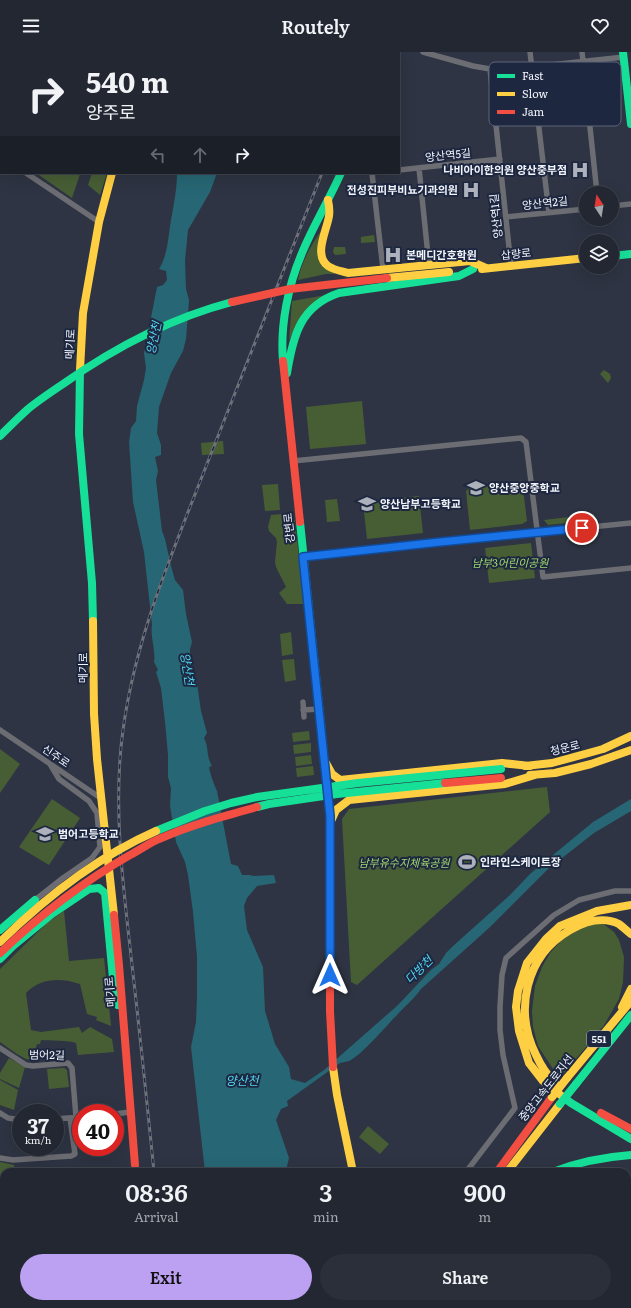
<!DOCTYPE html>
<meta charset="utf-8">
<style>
:root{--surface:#222732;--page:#2a2f3a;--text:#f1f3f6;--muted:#a2a5ac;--line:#3f444d;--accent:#bca0f2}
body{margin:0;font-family:Literata,"Noto Sans KR",serif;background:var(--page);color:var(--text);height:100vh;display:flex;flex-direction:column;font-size:15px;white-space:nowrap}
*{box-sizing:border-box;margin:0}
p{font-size:13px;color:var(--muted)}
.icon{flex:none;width:22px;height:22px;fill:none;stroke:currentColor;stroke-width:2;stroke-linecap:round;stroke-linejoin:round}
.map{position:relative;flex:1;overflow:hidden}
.details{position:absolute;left:0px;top:1116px;width:631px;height:140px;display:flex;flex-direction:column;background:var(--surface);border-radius:12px 12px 0 0;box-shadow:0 4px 16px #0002,0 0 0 1px var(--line)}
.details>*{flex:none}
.top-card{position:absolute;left:0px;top:0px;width:400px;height:122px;box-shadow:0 4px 16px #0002,0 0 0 1px var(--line);background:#222732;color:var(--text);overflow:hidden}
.needle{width:26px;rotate:348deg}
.buttons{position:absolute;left:579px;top:134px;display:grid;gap:8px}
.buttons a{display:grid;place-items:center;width:40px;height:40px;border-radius:50%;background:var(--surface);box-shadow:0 4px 16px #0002,0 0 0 1px var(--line);font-size:20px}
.speed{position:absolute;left:12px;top:1052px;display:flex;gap:8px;font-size:20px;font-weight:700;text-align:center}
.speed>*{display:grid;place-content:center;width:52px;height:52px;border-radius:50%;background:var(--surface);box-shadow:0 4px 16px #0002,0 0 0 1px var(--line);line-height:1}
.speed small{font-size:10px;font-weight:400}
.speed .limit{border:6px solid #d22;background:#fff;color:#111}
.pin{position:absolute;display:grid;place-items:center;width:34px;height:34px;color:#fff;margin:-17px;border:2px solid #fff;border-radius:50%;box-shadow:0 1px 4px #0007}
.me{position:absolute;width:44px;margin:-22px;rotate:0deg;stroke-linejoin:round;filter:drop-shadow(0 0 3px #0008)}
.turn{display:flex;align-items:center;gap:14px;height:84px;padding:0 20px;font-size:18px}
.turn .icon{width:52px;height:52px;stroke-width:2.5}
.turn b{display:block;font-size:28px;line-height:34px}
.lanes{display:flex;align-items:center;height:38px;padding:0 20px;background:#0003;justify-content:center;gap:20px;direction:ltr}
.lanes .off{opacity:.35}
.eta{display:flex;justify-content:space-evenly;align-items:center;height:68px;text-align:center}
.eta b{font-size:24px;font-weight:600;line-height:28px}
.action{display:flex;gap:8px;margin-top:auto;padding:8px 20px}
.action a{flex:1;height:46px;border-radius:24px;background:var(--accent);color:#111;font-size:16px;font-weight:600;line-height:46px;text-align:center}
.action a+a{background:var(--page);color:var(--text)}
header{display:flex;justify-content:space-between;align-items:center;height:52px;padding:0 20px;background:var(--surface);font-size:18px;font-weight:600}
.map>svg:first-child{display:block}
.green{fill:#475e35}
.water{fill:#276674}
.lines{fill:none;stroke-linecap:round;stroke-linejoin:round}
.street{stroke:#6c6c73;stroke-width:5.5}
.fast{stroke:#16e098;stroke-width:8}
.slow{stroke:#ffcf43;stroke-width:8}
.jam{stroke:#f24e42;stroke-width:8}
.rail-casing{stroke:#6f717a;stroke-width:3}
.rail{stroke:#1d2740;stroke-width:1.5;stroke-dasharray:4.5;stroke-linecap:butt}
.fast-bridge{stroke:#16e098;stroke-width:8}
.slow-bridge{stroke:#ffcf43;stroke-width:8}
.jam-bridge{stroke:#f24e42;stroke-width:8}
.route-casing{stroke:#114b97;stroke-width:10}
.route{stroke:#1a73e8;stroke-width:7}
.labels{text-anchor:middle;stroke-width:4;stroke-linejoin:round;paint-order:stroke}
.shield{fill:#1d2740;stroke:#b2b7c4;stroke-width:1}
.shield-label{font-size:10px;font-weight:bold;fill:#f2f5fc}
.street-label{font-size:11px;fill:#f2f5fc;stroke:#1d2740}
.poi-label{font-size:11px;font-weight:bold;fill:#f2f5fc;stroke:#1d2740;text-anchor:start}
.park-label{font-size:11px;font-style:italic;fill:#a2d86d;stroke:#1d2740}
.water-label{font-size:12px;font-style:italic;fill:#52d6f1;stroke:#1d2740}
.key{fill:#1d2740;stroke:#5d6578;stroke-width:1}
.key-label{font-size:11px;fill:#f2f5fc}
</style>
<header><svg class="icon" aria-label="menu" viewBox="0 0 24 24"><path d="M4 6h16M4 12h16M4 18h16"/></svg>Routely<svg class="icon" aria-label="heart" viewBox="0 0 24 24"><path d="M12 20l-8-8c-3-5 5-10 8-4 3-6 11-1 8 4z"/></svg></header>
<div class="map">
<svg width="631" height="1256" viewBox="0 0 631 1256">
<rect width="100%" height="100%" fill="#2e3443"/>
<path class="green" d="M0,0H40L1,1V44Z
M36,121H79L80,122L72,146Z
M92,121H107L100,143L88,133Z
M321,179L319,193L328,218L336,222H326L298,228C301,211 311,193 321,179Z
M374,183L375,190L361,191V185Z
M334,195H345L346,202L335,203L333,200Z
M326,243L297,270L289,289L292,249Z
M604,318L610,322L611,326L608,331L600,322Z
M362,349L366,392L310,397L306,355Z
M223,389L224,402L202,403L201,391Z
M522,429L527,469L522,472L470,478L466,439L471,435Z
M278,432L280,458L265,459L262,433Z
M419,444L423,481L367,487L364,460L370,449Z
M337,447L340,469L327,470L325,448Z
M282,462L288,470L295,468L304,552H287L279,541L286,535L276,515L275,510L277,490L276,486L269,479L268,475L271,463Z
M594,462L595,468L548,473L544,468Z
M531,491L535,526L489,531L485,496Z
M291,580L293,602L282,604L280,582Z
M294,607L296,628L285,630L282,608Z
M309,679L310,688L293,690L292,681Z
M311,691V700L294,702L293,693Z
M0,697L20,712L0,741Z
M311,703L312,712L296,714L295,705Z
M313,714L314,723L297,725L296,716Z
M547,735L550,760L357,933L351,930L342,767L349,757Z
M52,747L80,766L49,813L19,795Z
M64,859L69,909L104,906L111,974L96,968L97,965L87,962L80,932C62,926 41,925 26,941L31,978L41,980L79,975L82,981L90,975L112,987L114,1000L78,1003L76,991C68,988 51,989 41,988L40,992H37L32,1008L26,1007L17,1002L0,990V917L47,871Z
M602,871L614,880L619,888L624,905L623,930L619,947L603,975L594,983L587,994L559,1026L538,994L533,975L532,959L535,934L542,915L550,901L565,884L582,874Z
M9,1006L25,1015L19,1036L0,1027V1021Z
M64,1016L67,1018L69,1035L49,1037L47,1017Z
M0,1028L18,1038L14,1058L0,1053Z
M368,1074L389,1092L380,1102L359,1085Z
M0,1110L14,1113V1120H4V1152L0,1151Z"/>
<path class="water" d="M40,0H106L39,1Z
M177,121H217L210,140L188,178L185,209L186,237L189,248L186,287L183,299L171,321L159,355L157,381L161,393V403L155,405L158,419L156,428L162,479L165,487L171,514L175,528L183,538L186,562L192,590L190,597V605L193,610L192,615L193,623L197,631L201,659L207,681L204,686C209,695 206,704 212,714L209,715C210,721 214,733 217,739L231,812L238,814L242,823H250L253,824L274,823L276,831L257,834L247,846L244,854L247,878L263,915L265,959L275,992L289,1015L291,1027L305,1031L324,1018L398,953L431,918L439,912L446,901L453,894L510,843L530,822L593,770L631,747V759L594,781L548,817L489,876L421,937C414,947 405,954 397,963C386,974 362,1003 349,1009C346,1010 343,1010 340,1011L287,1049L288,1054L281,1057L276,1068L289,1106L286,1118L287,1120H205L191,995L196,970L197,945V905L193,860L188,823L185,810L176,790L170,754L171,736L168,725V703L165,670L161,636L156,620L158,618L154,610C156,600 150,584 152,573L144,500L133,450L129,390L131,376L136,369L137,354L144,328L146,316L144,301L157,235L163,233L167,228L166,219L159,217C167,204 168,189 170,174C173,156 177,139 177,121Z
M56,1252H126V1253L124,1255L119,1256H56Z
M216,1252H306V1256H216Z"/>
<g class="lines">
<path class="street" d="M423,0L473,14L490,17L532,15L624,5
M530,0L549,161
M582,0L597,141
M490,17L511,214
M0,103L1,104
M419,116L429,213
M399,118L500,107
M26,121L99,170
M372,121L383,217
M612,154L631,152
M506,165L586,157
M293,409L521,386L526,390L543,525L631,516
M303,505L440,490L631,471
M303,650L304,665
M303,658L319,657
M0,678L102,747
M35,848L63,826L92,806L100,795L97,761L89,749L59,727L50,712
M0,996L26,1013L33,1014L68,1011L72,1016L76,1065
M0,1061L8,1066L21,1068
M115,1062L130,1060
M55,1067L81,1065
M0,1106L13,1108L71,1104L75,1102L70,1066
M466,1120L515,1056L503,1003L500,978V955L502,923L506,906L554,863L579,848L615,839H631
M0,1155L4,1156
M0,1195H4
M16,1256L17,1252"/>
<path class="fast" d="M151,0V1
M623,0L631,72
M612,204L631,202
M283,309C280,273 288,234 302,201C313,174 329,148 341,121
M80,318L79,382L92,531L93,569
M287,321C293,284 300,254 339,241L459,224L473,217
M300,470L321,673
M52,862L89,837L99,836L105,841L114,937L118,953
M0,878L35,848
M0,907L13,894L52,862
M576,1032L631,963
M563,1045L571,1051L631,1087
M553,1120C578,1110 604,1105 631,1103
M150,1252L151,1256
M381,1252L382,1256"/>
<path class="slow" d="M328,148C329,153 330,158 329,164C327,178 313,203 328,214C334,218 341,219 348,221L470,209L486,216
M482,217L586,206
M80,318L83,261L99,170L112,121
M93,569L94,662L97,707L114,863
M326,711L332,722L340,728L502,711L530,714
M525,714L552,711L603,697L631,684
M530,723L555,721L591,712L631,698
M331,769L336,758L349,748L505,732L535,723
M622,955L631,937
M333,1015L337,1043L353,1120
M567,1026L631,949
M555,1031C547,1023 541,1014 536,1003C514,959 525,904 570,878C584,870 603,864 619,872C623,875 627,879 631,882
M563,1045L543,1029L529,1011L519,979L516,955L518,939L527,911L546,887L560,874L597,859L631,853
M507,1120L560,1052
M394,1256L398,1252"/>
<path class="jam" d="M391,0V1
M283,309L300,470
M321,673L330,764V959L333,1015
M114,863L119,913L135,1113
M601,1061L631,1077
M497,1120L552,1045
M408,1256L411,1252"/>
<g class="rail-casing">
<path id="rail" d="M366,1L367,0
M154,1120C147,1051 140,982 132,913C124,840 114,768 121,695C131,595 171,504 207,412C246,315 284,218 322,121
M165,1252V1256"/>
</g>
<use href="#rail" class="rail"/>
<path class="fast-bridge" d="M0,384C9,375 19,365 28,357C39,348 51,340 63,332C114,296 171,266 232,250
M257,755L269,752L337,742L445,731
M156,779L205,759L231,751L257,745L358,731L501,717
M560,1052L576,1032"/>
<path class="slow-bridge" d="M387,226L449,220
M0,890C46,845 97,805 156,779
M552,1045L567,1026"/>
<path class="jam-bridge" d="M232,250L290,237L387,226
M445,731L501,726
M0,901C41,862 81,831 130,803C140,798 149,791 159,787C191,773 224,764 257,755"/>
</g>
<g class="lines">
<g class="route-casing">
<path id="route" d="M330,923V764L303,505L440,490L582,476"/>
</g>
<use href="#route" class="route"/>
</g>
<defs>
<g id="hospital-bare" transform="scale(1.38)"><path d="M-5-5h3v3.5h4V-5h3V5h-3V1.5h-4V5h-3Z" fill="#adb1bb" stroke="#1d2740" stroke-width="2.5" paint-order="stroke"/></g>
<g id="school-bare" transform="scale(1.38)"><path d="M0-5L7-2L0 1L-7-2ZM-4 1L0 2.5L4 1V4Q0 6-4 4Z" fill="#adb1bb" stroke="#1d2740" stroke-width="2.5" paint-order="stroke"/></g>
<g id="stadium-bare" transform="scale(1.38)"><path d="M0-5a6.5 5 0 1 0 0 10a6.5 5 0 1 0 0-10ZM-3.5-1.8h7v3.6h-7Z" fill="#adb1bb" stroke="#1d2740" stroke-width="2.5" paint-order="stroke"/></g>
</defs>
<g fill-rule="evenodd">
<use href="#hospital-bare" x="580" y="118"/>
<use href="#hospital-bare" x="471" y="138"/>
<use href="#hospital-bare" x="393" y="203"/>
<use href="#school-bare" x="476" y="436"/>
<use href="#school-bare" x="367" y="452"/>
<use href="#school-bare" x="45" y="782"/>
<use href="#stadium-bare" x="467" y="810"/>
</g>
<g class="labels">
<rect class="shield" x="587" y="979" width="24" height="16" rx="3"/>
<g class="shield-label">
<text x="599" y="991">551</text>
</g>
<g class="street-label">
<text transform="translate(448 103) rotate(-6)" y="4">양산역5길</text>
<text transform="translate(545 151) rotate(-6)" y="4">양산역2길</text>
<text transform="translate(496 164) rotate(-96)" y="4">양산역1길</text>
<text transform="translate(516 202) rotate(-6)" y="4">삽량로</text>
<text transform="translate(70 292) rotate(-87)" y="4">메기로</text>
<text transform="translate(289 476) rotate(-96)" y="4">강변로</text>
<text transform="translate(83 616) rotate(-90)" y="4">메기로</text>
<text transform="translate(565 696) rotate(-14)" y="4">청운로</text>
<text transform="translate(56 704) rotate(34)" y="4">신주로</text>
<text transform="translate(110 940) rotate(-95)" y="4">메기로</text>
<text transform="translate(47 1003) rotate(1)" y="4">범어2길</text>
<text transform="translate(546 1036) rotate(-52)" y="4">중앙고속도로지선</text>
</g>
<g class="poi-label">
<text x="567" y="122" text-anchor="end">나비아이한의원 양산중부점</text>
<text x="458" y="142" text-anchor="end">전성진피부비뇨기과의원</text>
<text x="406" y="207">본메디간호학원</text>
<text x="489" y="440">양산중앙중학교</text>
<text x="380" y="456">양산남부고등학교</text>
<text x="58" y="786">범어고등학교</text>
<text x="480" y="814">인라인스케이트장</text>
</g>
<g class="park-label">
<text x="510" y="515">남부3어린이공원</text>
<text x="404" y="815">남부유수지체육공원</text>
</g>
<g class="water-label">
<text transform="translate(154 286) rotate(-78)" y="4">양산천</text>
<text transform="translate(187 617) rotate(81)" y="4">양산천</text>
<text transform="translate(419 918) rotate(-45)" y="4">다방천</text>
<text x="242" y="1033">양산천</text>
</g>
</g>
<rect x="489" y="10" width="132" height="64" rx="6" class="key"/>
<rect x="497" y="22" width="18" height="4" fill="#16e098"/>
<rect x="497" y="40" width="18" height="4" fill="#ffcf43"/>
<rect x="497" y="58" width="18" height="4" fill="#f24e42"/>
<g class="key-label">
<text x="522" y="28">Fast</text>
<text x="522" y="46">Slow</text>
<text x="522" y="64">Jam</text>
</g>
</svg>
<div class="buttons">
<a><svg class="needle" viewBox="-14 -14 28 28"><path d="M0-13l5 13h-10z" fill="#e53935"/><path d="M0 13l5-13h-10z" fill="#a2a5ac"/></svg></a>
<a><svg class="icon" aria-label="layers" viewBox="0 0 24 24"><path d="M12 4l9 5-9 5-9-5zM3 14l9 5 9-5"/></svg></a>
</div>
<div class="speed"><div>37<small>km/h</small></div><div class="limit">40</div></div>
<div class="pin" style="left:582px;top:476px;background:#d93025"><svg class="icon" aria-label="arrive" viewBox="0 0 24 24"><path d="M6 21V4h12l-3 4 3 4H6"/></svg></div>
<svg class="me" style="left:330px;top:923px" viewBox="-20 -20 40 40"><path d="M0-17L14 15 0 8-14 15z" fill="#1a73e8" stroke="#fff" stroke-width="4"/></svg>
<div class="top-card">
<div class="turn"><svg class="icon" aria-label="right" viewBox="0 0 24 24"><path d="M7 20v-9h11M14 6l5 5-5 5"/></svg><div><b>540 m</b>양주로</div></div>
<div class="lanes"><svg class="icon off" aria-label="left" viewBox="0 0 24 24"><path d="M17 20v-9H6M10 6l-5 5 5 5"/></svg><svg class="icon off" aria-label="ahead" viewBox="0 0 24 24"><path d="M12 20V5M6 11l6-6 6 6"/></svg><svg class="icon" aria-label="right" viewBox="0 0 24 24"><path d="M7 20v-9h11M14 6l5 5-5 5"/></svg></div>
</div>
<section class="details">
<div class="eta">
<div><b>08:36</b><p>Arrival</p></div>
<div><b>3</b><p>min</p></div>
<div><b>900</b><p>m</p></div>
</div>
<div class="action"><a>Exit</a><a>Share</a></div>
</section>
</div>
